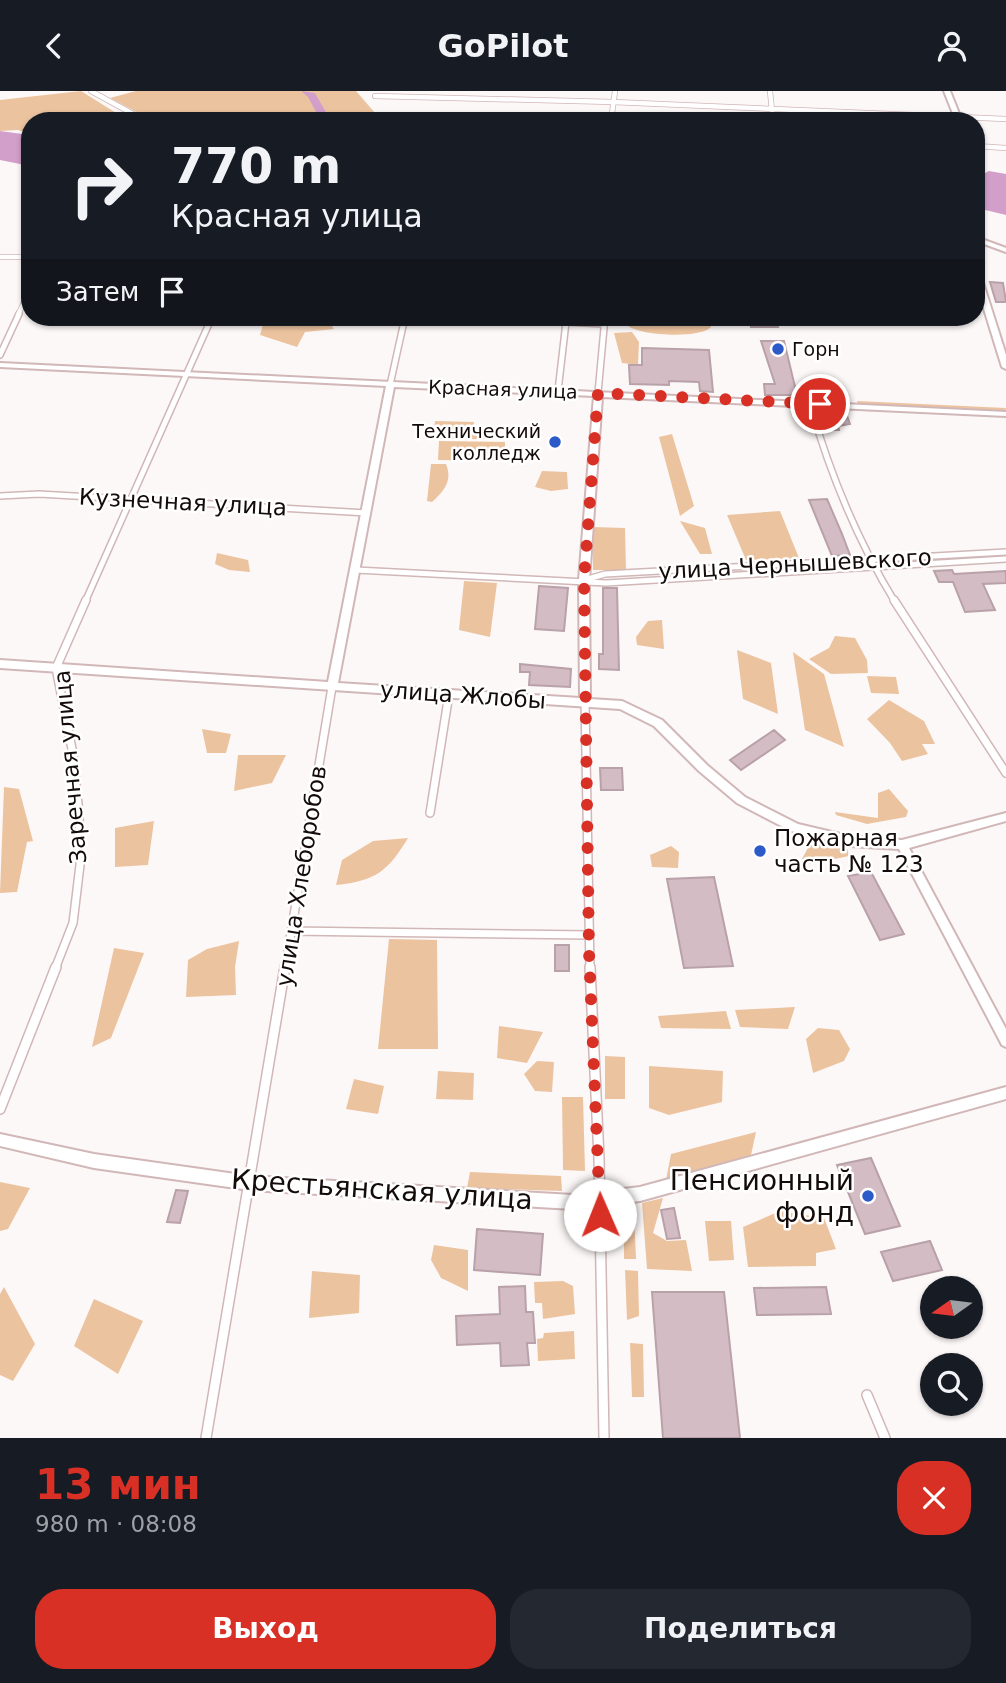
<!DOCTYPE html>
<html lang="ru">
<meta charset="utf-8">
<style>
:root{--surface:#171b24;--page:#242831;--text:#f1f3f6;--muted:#9ea1a6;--accent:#d93025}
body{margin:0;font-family:"DejaVu Sans",sans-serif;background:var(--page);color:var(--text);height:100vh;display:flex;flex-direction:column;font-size:26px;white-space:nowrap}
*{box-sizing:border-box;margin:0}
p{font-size:23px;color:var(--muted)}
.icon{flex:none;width:38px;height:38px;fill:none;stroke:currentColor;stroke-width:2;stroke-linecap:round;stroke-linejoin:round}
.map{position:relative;height:1347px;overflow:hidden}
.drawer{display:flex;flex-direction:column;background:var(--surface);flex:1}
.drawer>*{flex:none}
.banner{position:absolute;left:21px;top:21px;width:964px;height:214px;border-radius:28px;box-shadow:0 2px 5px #0004;background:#171b24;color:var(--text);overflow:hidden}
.needle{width:46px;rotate:256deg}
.buttons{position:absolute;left:920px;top:1185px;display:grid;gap:14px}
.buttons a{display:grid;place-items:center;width:63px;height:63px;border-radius:50%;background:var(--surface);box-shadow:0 2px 5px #0004;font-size:35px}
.pin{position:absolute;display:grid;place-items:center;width:60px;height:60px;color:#fff;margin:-30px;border:4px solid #fff;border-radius:50%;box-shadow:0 2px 7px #0007}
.me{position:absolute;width:77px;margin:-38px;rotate:359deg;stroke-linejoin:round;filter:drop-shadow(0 0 5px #0008)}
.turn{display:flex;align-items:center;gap:24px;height:147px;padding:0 35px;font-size:32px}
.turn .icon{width:91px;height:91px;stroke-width:2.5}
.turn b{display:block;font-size:49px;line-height:60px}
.then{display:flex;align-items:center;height:66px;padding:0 35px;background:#0003;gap:14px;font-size:26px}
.round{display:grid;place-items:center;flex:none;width:74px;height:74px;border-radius:28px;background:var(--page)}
.summary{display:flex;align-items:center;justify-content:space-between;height:119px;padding:0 35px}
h1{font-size:42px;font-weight:700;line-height:52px;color:var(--accent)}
.action{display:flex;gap:14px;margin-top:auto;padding:14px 35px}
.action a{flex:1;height:80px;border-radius:28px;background:var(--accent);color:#fff;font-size:28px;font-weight:700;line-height:80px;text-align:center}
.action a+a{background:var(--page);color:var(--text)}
header{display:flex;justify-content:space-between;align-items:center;height:91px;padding:0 35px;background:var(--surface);font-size:32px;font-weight:700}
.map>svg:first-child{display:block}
.green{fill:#ecc39f}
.water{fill:#d29fca}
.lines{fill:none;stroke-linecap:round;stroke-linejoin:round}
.river{fill:#d29fca;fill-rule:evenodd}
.building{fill:#d4bcc4;stroke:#b9a1a9;stroke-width:2}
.street-far3-casing{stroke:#d1b7b7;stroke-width:6}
.street-far2-casing{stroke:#d1b7b7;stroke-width:8}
.street-far1-casing{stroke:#d1b7b7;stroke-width:10}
.street-casing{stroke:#d1b7b7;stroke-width:12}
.secondary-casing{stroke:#d1b7b7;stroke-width:4}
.street-far3{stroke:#fff;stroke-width:4.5}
.street-far2{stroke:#fff;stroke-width:5}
.street-far1{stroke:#fff;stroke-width:7}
.street{stroke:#fff;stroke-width:9}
.secondary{fill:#fff;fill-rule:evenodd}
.route{stroke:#d93025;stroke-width:12;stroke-dasharray:0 21.6}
.poi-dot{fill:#2c5ac9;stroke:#fff;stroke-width:2.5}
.labels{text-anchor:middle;stroke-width:5;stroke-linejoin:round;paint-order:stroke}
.far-poi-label{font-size:19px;fill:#140b0b;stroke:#fff;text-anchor:start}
.far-street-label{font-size:19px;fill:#140b0b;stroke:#fff}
.street-label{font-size:23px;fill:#140b0b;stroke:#fff}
.poi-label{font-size:23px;fill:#140b0b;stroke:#fff;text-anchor:start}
.near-poi-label{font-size:28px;fill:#140b0b;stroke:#fff;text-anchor:end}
.near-street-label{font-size:28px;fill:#140b0b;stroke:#fff}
</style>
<header><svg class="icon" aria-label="back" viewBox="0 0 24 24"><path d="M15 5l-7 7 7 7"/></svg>GoPilot<svg class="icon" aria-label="person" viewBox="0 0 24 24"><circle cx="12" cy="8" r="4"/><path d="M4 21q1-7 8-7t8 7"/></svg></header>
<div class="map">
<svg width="1006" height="1347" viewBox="0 0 1006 1347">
<rect width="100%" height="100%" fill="#fdf8f8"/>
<path class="green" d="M81,0L129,30H30V43L18,39L0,40V9Z
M136,0H356L382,30H154L110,7Z
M265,226H325L334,238L305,241L297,256L260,244Z
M628,226H703L710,230L711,236C701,248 638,245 627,234Z
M632,241L639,251L638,274L622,272L614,242Z
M857,310L1006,317L1005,321L858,313Z
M435,330L474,331V339H489V348H438L439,339H434Z
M672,343L694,415L680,425L659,346Z
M439,350L505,351V370L438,369Z
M431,373H446C453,390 444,400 432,411L427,410Z
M542,380L567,381L568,398L551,400L535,396Z
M780,420L799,467L746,469L727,424Z
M680,430L705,437L712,463H700Z
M593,436L625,437L626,479H593Z
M217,462L248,469L250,481L229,479L215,473Z
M464,490L497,492L490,546L459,539Z
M662,529L664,558L637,554L636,546L648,530Z
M835,545L855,547L867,569L868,582L831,583L809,568L829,557Z
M737,559L771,572L778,623L743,608Z
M793,561L824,583L844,656L805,639Z
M867,585L896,586L899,603L871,602Z
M889,609L924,630L935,653H922L928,663L902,670L890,652L867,628Z
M202,638L231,643L226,662H207Z
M238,664H286L272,692L234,700Z
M4,696L19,698L33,750L27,751L17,801L0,802Z
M889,698L908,720L906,726L867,733L836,724L835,721L878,727V702Z
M154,730L148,774L115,776V737Z
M408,747C388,780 376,790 336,794L342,769L373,750Z
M811,751L847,757L849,765L811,773L802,768Z
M671,755L679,761L678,777L652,776L650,764Z
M389,848L437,849L438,958H378Z
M239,850L235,876L236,904L186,906L188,869L207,858Z
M114,857L144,862L111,947L92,956Z
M795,916L788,938L740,936L735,919Z
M726,920L731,938L661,937L658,925Z
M499,935L543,941L527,972L497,967Z
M818,937L839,939L850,958L844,970L813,982L806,948Z
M605,965L625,966V1008H605Z
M537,970L554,971L552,1001L535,1000L524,983Z
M649,975L723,980L722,1011L669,1024L649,1017Z
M438,980L474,982L473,1009L436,1008Z
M354,988L384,995L378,1023L346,1018Z
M562,1006H583L585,1080L563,1079Z
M756,1041L751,1064L666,1089L671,1063Z
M470,1081L561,1085L562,1100L467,1097Z
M0,1091L30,1097L8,1138L0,1140Z
M663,1107L653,1142L667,1150L686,1149L692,1180L647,1178L642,1112Z
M780,1120L824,1127L836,1158L816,1162V1175L748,1176L743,1136Z
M624,1121L634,1123L636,1168H624Z
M705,1130H731L734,1169L709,1170Z
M434,1154L468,1159V1200L441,1187L431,1169Z
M625,1179L638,1180L639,1225L627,1229Z
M312,1180L360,1184L359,1222L309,1227Z
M563,1190L573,1195L575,1223L543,1228L542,1212H535L534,1191Z
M4,1196L35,1253L13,1290L0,1284V1203Z
M94,1208L143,1230L118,1283L74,1255Z
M574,1240L575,1268L538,1270L537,1248L543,1247L544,1242Z
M630,1252L643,1253L644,1306H632Z"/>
<path class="water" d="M0,40L30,44V75L0,69Z
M989,80L1006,83V124L977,117L981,84Z"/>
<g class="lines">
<path class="river" d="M301,0L315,2L331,30H321L308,6Z"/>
</g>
<path class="building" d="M990,191L1003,192L1006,211H996Z
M749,226H775L778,236H751Z
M761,250H784L797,304H765L764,293H775Z
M642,257L709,259L713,301L700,300L699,291L669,290V294L630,293L629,274H642Z
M839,320L841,325H847L850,333L838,335L839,339H829L823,321Z
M827,408L842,443L850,464L832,465L809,409Z
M952,479L954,483L1006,480V492L983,493L995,519L965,521L953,491H939L934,480Z
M539,495L568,497L564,540L535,538Z
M603,497H617L619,579L599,578V563H603Z
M520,573L571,578L570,596L529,594L530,581H520Z
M774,639L785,649L741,679L730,669Z
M600,677H622L623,699H601Z
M871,781L904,843L880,849L848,785Z
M714,786L733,875L684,877L667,788Z
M555,854H569V880H555Z
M871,1067L900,1135L865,1143L837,1074Z
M176,1099L188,1100L180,1132L167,1131Z
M674,1117L680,1147L667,1148L661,1119Z
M477,1138L543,1143L540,1184L474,1179Z
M930,1150L942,1179L893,1190L881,1161Z
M525,1195L526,1221H533L535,1252H527L529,1274L501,1275L500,1252L457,1254L456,1225L500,1223L499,1196Z
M826,1196L831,1223L757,1224L754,1197Z
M652,1201H724L740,1347H663Z"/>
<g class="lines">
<g class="street-far3-casing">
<path id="street-far3" d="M91,0L146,30
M770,0L772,20
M375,5L613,11L1006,28
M611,30L615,0
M976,55L1006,57
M0,166H30
M976,212L987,213
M18,224L30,199"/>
</g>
<g class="street-far2-casing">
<path id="street-far2" d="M0,264L19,223
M390,294L405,226
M558,300L566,231L604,233
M598,302L605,226
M810,313C830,383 857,449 895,511
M0,405L39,403L367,422
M356,479L606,492L1006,468
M588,488L605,483L1006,461
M85,511L212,226"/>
</g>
<g class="street-far1-casing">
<path id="street-far1" d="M894,509L1006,682
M585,611L590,878
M430,722L449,603
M291,840L589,844
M55,878L73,832L80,774L79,723L73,663L56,577L86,509
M285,878L332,596"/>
</g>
<g class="street-casing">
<path id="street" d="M590,876L599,1067L604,1347
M0,1018L56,876
M867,1304L885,1347
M206,1347L285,876"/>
</g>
<g class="secondary-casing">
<path id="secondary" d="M944,0H950L962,30H956Z
M976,146L1006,157V161L976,150Z
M976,177L979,179L1006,264V278L1002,276L976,192Z
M0,272L1006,321V325L602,306L589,489L590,608L622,610L662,629L707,674L745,706L798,733L849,745L902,749L1006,722V730L909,757L1006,938V956L1002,954L899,758L849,755L791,740L737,712L699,680L654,635L620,618L0,577V569L328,591L386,295L0,276ZM394,296L594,305L579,489L580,607L338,592Z
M1006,996V1008L640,1110L573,1118L250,1099L94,1077L0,1055V1043L94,1063L250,1085L573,1104L640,1096Z"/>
</g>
<use href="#street-far3" class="street-far3"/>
<use href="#street-far2" class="street-far2"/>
<use href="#street-far1" class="street-far1"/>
<use href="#street" class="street"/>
<use href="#secondary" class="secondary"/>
</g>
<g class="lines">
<path class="route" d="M600,1124L589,861L584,489L598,302L820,313"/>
</g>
<g class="poi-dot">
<circle cx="778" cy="258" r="7"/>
<circle cx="555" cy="351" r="7"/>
<circle cx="760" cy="760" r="7"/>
<circle cx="868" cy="1105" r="7"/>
</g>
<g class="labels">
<g class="far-poi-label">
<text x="792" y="265">Горн</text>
<text x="541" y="347" text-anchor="end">Технический<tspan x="541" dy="22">колледж</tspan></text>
</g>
<g class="far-street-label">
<text transform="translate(503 298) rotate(2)" y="7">Красная улица</text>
</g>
<g class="street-label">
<text transform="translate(183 411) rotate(3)" y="8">Кузнечная улица</text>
<text transform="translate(795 473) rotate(-3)" y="8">улица Чернышевского</text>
<text transform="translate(463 604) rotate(4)" y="8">улица Жлобы</text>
<text transform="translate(70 676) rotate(-95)" y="8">Заречная улица</text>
<text transform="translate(301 785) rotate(-81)" y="8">улица Хлеборобов</text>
</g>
<g class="poi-label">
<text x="774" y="755">Пожарная<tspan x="774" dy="26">часть № 123</tspan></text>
</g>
<g class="near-poi-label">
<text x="854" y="1099">Пенсионный<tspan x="854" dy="32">фонд</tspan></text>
</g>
<g class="near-street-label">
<text transform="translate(382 1098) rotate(4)" y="10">Крестьянская улица</text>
</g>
</g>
</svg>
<div class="buttons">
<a><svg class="needle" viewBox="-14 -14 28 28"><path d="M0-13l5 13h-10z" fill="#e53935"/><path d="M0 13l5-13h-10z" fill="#9ea1a6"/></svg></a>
<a><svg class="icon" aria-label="search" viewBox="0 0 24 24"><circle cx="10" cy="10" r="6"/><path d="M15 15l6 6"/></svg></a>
</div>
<div class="pin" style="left:820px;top:313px;background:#d93025"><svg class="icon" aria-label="arrive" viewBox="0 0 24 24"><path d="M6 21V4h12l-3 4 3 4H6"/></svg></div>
<svg class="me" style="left:600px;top:1124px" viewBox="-20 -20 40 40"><circle r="19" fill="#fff"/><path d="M0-13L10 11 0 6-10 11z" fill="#d93025"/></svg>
<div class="banner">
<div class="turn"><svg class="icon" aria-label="right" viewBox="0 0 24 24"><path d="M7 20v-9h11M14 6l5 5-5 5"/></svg><div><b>770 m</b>Красная улица</div></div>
<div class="then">Затем<svg class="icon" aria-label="arrive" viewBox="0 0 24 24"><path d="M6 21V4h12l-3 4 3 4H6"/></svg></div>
</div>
</div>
<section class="drawer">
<div class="summary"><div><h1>13 мин</h1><p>980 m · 08:08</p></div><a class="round" style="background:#d93025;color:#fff"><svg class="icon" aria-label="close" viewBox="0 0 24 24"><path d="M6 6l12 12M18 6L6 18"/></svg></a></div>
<div class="action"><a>Выход</a><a>Поделиться</a></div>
</section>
